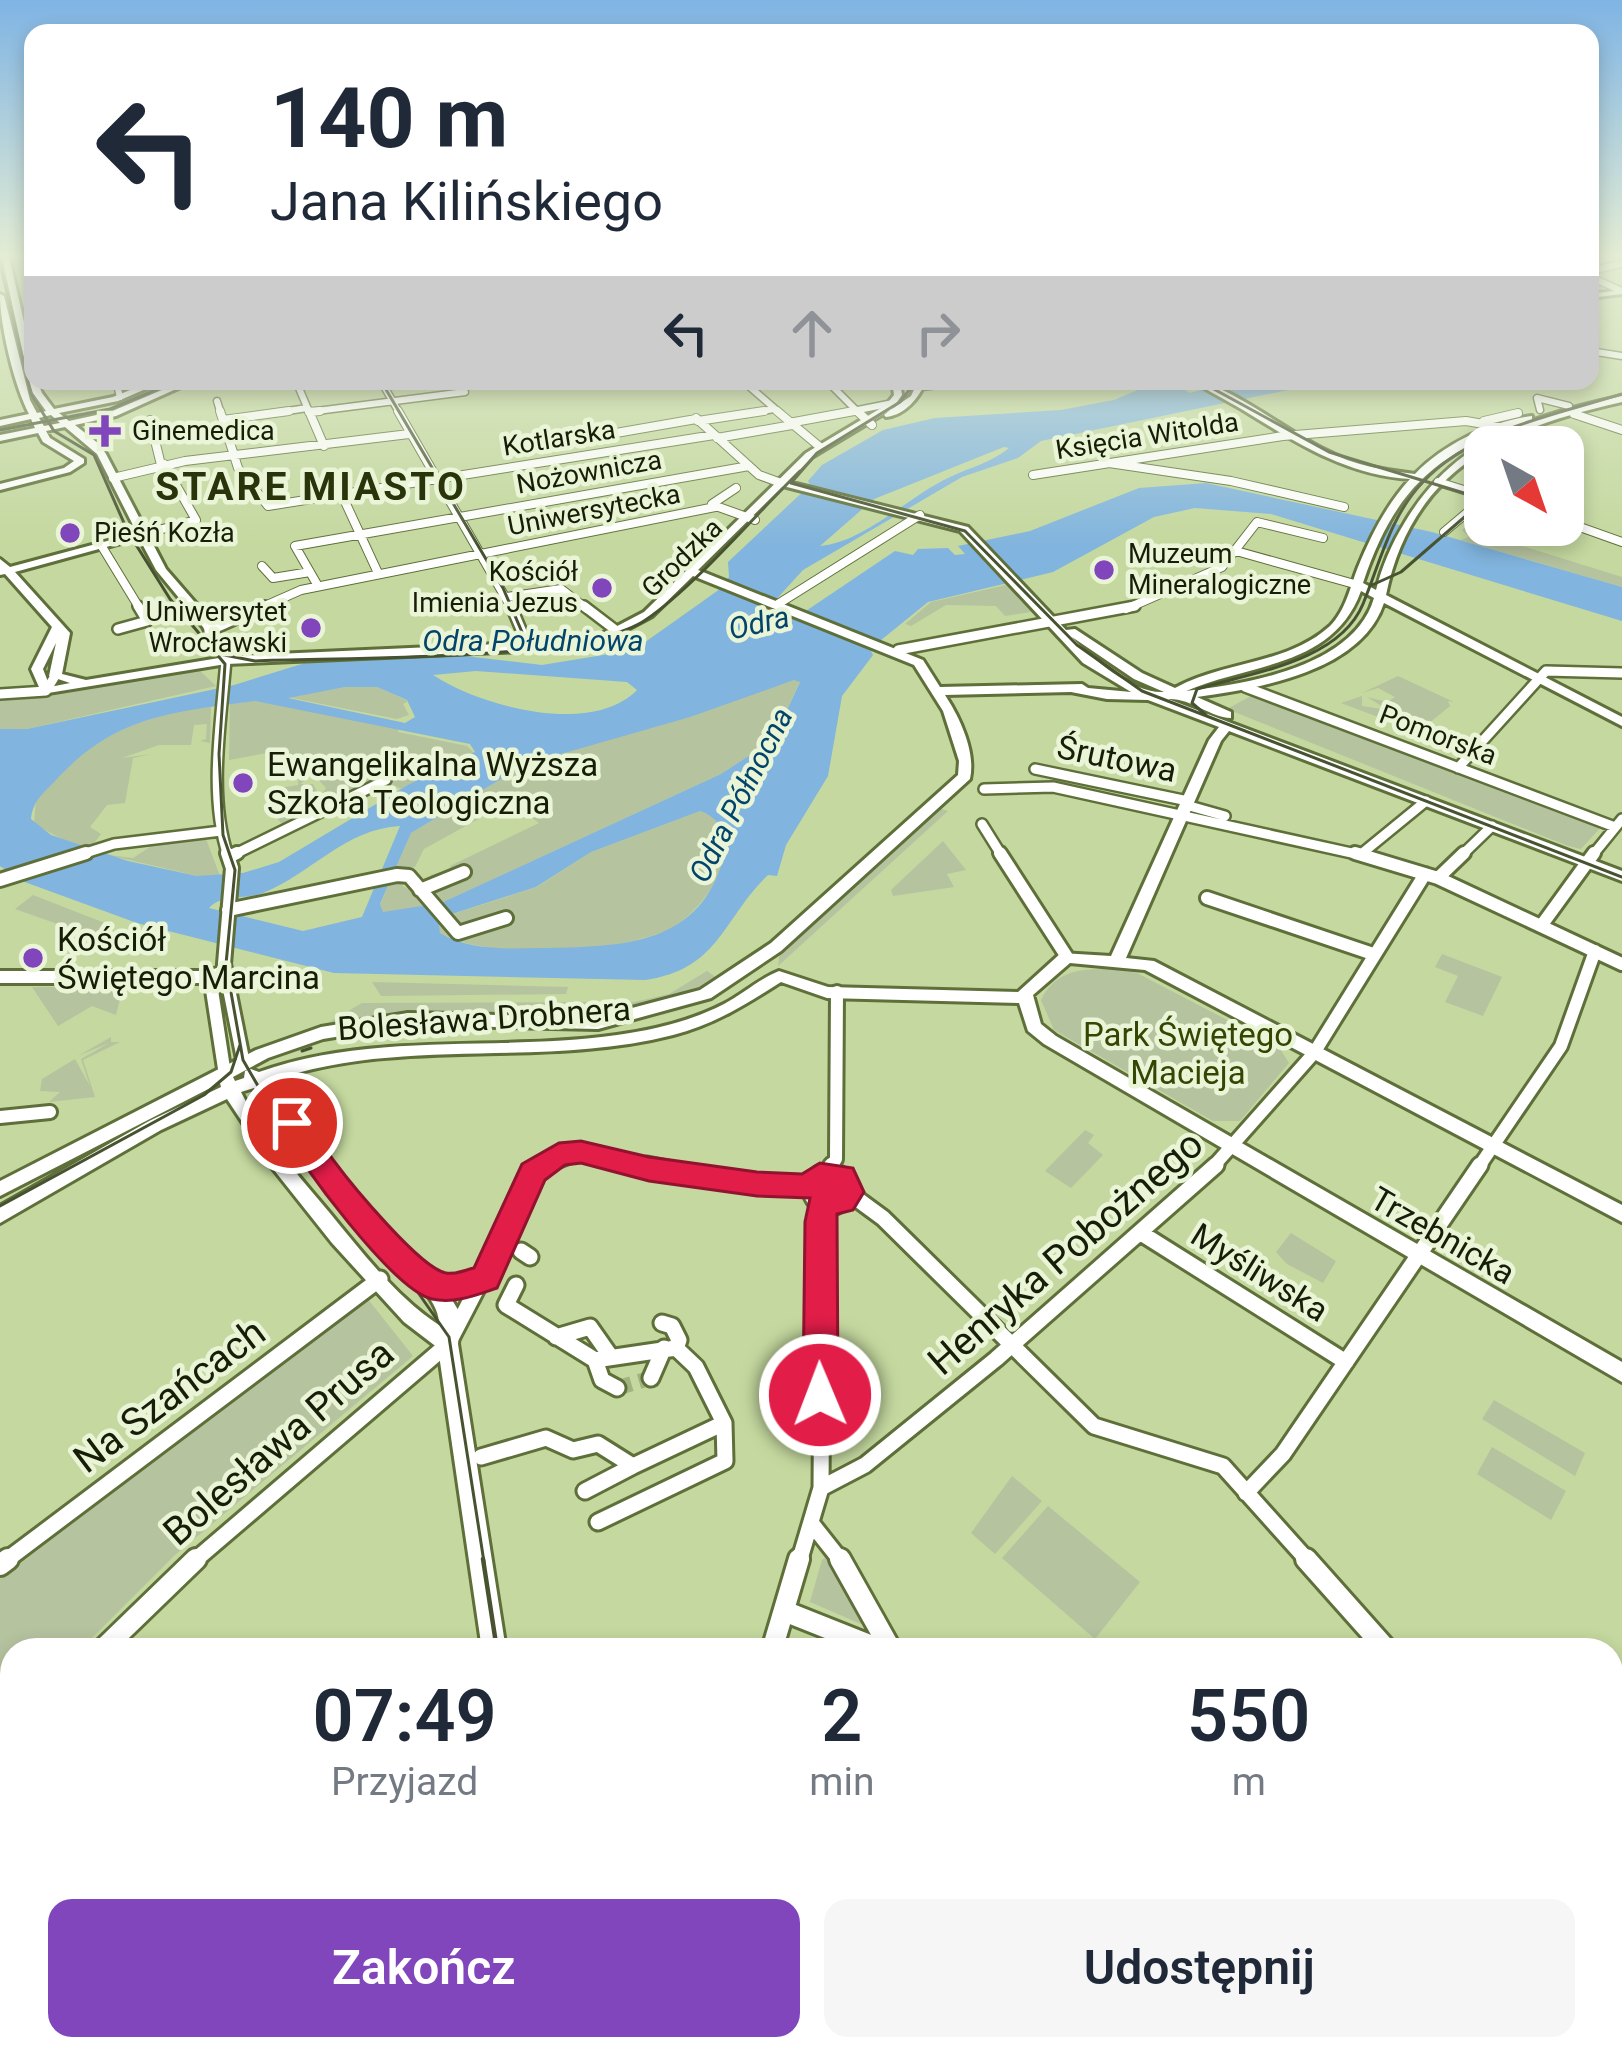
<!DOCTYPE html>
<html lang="pl">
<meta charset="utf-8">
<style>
:root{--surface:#fff;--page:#f6f6f7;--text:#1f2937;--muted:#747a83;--accent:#8146bc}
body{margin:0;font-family:Roboto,sans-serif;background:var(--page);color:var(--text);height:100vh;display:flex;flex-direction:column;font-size:45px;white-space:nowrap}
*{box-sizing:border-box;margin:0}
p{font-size:39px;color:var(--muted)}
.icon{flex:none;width:66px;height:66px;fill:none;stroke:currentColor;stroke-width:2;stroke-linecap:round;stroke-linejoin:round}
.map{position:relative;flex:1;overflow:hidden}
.side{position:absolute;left:0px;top:1638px;width:1623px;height:423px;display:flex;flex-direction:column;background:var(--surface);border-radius:36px 36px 0 0;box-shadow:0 6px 18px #0003}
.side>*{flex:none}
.hud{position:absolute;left:24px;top:24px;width:1575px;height:366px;border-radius:24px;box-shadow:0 6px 18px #0003;background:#fff;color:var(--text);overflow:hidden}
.needle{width:78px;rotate:140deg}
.tools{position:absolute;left:1464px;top:426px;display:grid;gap:24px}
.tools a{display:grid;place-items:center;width:120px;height:120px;border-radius:24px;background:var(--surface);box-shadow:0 6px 18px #0003;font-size:60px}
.pin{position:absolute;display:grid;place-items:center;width:102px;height:102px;color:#fff;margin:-51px;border:6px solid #fff;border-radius:50%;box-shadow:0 3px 12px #0007}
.me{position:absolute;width:132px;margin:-66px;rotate:359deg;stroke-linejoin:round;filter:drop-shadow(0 0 9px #0008)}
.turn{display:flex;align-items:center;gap:42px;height:252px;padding:0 48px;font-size:54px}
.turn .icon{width:156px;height:156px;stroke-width:2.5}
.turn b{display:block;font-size:84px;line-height:102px}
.lanes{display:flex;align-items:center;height:114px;padding:0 48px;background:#0003;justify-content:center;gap:60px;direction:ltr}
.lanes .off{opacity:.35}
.eta{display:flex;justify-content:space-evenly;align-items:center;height:204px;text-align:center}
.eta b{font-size:72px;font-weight:600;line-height:84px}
.cta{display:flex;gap:24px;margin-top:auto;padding:24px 48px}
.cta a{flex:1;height:138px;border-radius:24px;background:var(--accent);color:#fff;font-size:48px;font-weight:600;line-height:138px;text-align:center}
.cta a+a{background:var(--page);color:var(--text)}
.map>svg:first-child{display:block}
.green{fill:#b6c39f}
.water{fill:#81b4de;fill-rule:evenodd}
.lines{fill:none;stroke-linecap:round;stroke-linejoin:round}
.stream{stroke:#81b4de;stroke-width:3}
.street-tunnel{stroke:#a1b381;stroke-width:15;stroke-dasharray:15 8;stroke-linecap:butt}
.secondary-tunnel{stroke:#a1b381;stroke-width:10;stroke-dasharray:10 4.5;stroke-linecap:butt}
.street-far5-casing{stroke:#5e6f39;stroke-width:9}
.street-far4-casing{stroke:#5e6f39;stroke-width:10}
.street-far3-casing{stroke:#5e6f39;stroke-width:14}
.street-far2-casing{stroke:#5e6f39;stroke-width:18}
.street-far1-casing{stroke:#5e6f39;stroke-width:21}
.street-casing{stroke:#5e6f39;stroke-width:26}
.secondary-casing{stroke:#5e6f39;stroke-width:6}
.street-far5{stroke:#fff;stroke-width:6}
.street-far4{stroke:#fff;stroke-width:8}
.street-far3{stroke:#fff;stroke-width:9}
.street-far2{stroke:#fff;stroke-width:12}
.street-far1{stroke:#fff;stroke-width:15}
.street{stroke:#fff;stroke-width:20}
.secondary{fill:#fff;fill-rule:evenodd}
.tram-far1{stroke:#475231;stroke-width:3}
.tram{stroke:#475231;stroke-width:4.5}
.route{fill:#e11d48;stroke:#92132f;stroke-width:3}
.poi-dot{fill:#8146bc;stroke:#eaf5d8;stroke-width:4.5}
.labels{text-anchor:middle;stroke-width:9;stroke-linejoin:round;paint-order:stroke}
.far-poi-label{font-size:27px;fill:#171e07;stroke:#eaf5d8;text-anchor:start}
.far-street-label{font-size:27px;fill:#171e07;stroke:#eaf5d8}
.far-water-label{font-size:30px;font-style:italic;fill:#03446b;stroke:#eaf5d8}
.street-label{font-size:33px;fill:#171e07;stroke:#eaf5d8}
.poi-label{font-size:33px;fill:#171e07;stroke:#eaf5d8;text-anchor:start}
.park-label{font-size:33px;fill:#354502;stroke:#eaf5d8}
.far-district-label{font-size:39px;font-weight:bold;letter-spacing:3px;fill:#29340b;stroke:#eaf5d8}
.near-street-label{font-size:39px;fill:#171e07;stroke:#eaf5d8}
</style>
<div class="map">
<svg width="1622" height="2059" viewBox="0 0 1622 2059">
<rect width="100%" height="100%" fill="#c4d89f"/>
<path class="green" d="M1475,520L1485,522L1477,532L1622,577V587L1460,540L1469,537L1462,530Z
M1006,585L1031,612L1005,616L996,606L946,605L911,626L905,624L931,602Z
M197,668L216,686L27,729H0V697L56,693Z
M1398,676L1454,702L1448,701L1450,706L1423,728L1403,725L1404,718L1401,725L1394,723L1341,703L1362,696V706L1388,710L1367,697L1387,702L1395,697L1378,688L1362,693Z
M794,680L800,681L773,740L721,774L441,903L383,913L380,905L391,879L417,894L433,887L430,875L452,870L450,866L539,823L509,802L424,849L415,867L395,870L411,833L522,766Z
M345,687H377L408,701L403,704L409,715L397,719L287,697Z
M1251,696L1598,826L1601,827L1581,849L1568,846L1227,709Z
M255,701L392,724L399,727L398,732L467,746L475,754L401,789L388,782L284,827L274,814L296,806L278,810L271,801L275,795L268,796V790L298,785L299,764L300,779H307L300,784H313L320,797L326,788L316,777L324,776V765L279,759L283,750L229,760L230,704Z
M211,707L210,743L200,741L206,739L207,724L194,725L191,745H159L122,758L152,754L133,758L125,803L107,805L90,827L101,834L91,847L73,845L34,824L36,799C82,742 138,714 211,707Z
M938,808L948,811L778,966L780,951Z
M700,811C762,827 705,914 667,930C615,953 490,961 440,933L439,925L453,914L537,887L591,852Z
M206,839L220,876H198L108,855L133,858L153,845Z
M943,841L966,870L947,874L954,887L893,896L891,890Z
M33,895L115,927L100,939L15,909Z
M1442,954L1502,977L1483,1016L1445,1002L1458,976L1435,967Z
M1119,969L1137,973L1279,1047L1289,1063L1240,1121H1213L1054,1030L1041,1000C1057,967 1086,969 1119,969Z
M707,971L720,980C585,1044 465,994 326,1024L362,1003L634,1002L669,994Z
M372,982L568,987L566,994L381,996Z
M32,987H123L116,1015L92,1006L58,1026Z
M111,1037V1042H120L83,1060L95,1097L49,1102L60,1092L40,1091L42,1079L75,1059L90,1086L81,1059L109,1043L78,1056Z
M1085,1130L1094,1135L1088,1143L1103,1155L1071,1188L1045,1171Z
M1291,1233L1336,1261L1323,1283L1287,1264L1276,1252Z
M367,1298L413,1356L175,1555L80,1650H12V1718L0,1730V1579Z
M1494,1400L1585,1453L1575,1476L1482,1419Z
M1492,1447L1566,1491L1551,1520L1477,1474Z
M1012,1476L1042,1501L995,1554L971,1533Z
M1048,1506L1140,1582L1095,1639L1002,1558Z
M829,1555L867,1619L861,1624L810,1602L822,1560Z"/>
<path class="water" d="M1159,381H1215L1185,390L1190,393L1232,381H1332L1041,441L1018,458L962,477L803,570L762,615L773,621L794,619L895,551L913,555L918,549L948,548L955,555L965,554L958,546L1030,531L1139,488L1206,483L1432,532L1622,587V621L1271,514L1195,508L1154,517L1053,572L928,602L870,649L873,655L842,696L828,776L786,845L777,876L768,875C722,919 720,969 645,980L334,973L137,923L22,881L0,866V729H27L234,685L305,663L456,655L542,665L634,650L720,589L729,577L728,562L810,485L808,481L822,465L883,430L935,418L1061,410L1114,400ZM1004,447L1009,448C990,463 971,467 950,477C907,497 865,542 820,546L874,499ZM476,671L627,682L637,690C591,737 480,706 433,675ZM794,680L800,682L773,740L721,774L441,903L383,912L380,904L411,833L526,764L690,717ZM345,687H377L407,700L415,717L405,723L288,698ZM255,701L470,744L475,752L408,785L279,862L243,873L197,876L128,861L51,835L31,819C33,800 43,794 55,781C114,716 171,712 255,701ZM700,811C717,816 729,834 725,852C703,946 623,947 539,948C505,949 469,950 440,933L439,924L452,914L536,887L591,852ZM400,826L362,917L303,931L209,908C223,893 245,900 263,893C312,873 345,829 400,826Z"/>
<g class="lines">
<path class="stream" d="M0,310L25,307"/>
<path class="street-tunnel" d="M617,1388L651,1378"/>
<path class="secondary-tunnel" d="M1,433L90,416"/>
<g class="street-far5-casing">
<path id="street-far5" d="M1590,271L1622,264
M1590,277L1622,291
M1590,351L1622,356
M116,381L120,397
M296,381L310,414
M381,381L400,414
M743,381L781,414
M827,381L860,414
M184,385L199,381
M922,387L969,381
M217,401L221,414
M1540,410L1537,398L1569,406
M309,412L465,392
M268,414L307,408
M745,414L774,409
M838,414L893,403"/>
</g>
<g class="street-far4-casing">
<path id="street-far4" d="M220,411L238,468L268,506L714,435
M309,411L324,446
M398,411L512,609
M777,411L820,447
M857,411L872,425
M309,412L320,411
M1574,414L1622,430
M696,418L759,475L781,483
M150,420L161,465
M223,420L289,411
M698,421L764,411
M1484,421L1518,413
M789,423L854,411
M717,438L792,425
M536,447L696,419
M1109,463L1231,481L1344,507
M1033,475L1283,436L1466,421L1501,427
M113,478L185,461L409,434
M1438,482L1483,496
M341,493L378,573
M712,504L736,488
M713,505L755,520
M1563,521L1622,542
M1444,532L1475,506L1478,494
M140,535L196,520L164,464
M101,545L140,609
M1236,551L1358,585
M262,566L273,578L310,572
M318,586L295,546L749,466
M507,597L561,589L587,609
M778,604L920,515
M258,609L301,590L715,507
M1126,609L1222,567L1257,522L1323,538"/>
</g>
<g class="street-far3-casing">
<path id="street-far3" d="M511,606L525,639
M584,606L618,632
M118,629L147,621L138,606
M209,631L265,606
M898,650L1135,606
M226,660C221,723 208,795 228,856
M1245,687L1615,827
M0,694L46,691L55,676
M1458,768L1546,671L1622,673
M1035,769L1188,801
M984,789L1053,787L1365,856
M1186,805L1225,816
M982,824L1002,856
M1360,855L1426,801
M76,856L114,844L221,831
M231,856L386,780
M1461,856L1492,826
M1592,856L1622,819"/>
</g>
<g class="street-far2-casing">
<path id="street-far2" d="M227,853L232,868L224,964L244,1064
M1000,853L1067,957
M1355,853L1438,878L1622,964
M229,857L237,853
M1438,878L1464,853
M0,880L86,853
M420,890L464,872
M1207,898L1373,954
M228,910L397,875L409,876L458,933L506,918
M1541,926L1594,853
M0,977H210L225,971
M210,977L225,1075
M0,1117L50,1112
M539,1168L581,1152L663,1168
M830,1168L836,1159L837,992
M1212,1168L1314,1053L1425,874
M1478,1168L1561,1046L1595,951"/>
</g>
<g class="street-far1-casing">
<path id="street-far1" d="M647,1165L734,1182L810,1187
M811 1189a18 18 0 1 1 36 0a18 18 0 1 1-36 0Z
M827,1173L832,1165
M849,1193L883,1218L1094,1426L1223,1466L1309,1562
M1141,1233L1346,1362
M521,1251L530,1257
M516,1285L506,1305L595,1360L676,1348L696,1367L724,1423
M433,1286L460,1287L484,1279
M662,1323L672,1326L679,1340L676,1348
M556,1337L590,1327L611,1357
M595,1360L602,1380L617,1388
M651,1378L664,1348
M481,1457L546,1438L573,1450L598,1444L633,1466L724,1423L725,1461L598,1522
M821,1488L865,1465L996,1359L1216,1165
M585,1491L633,1466
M1246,1493L1283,1454L1480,1165
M812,1524L842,1562
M4,1562L380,1279
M193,1562L448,1344L541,1165
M799,1562L821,1488L823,1203"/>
</g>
<g class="street-casing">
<path id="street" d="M840,1559L891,1650
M1306,1559L1387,1650
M0,1565L8,1559
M784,1611L882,1650
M102,1650L196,1559
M772,1650L799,1559
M0,1753L12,1740
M1611,1762L1622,1766
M791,2049L804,2059
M1507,2049L1523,2059
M376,2059L392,2049"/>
</g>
<g class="secondary-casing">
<path id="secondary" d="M2,257H9L33,361V381H37L42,393L54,409L113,397L152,381H164L118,401L59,413L69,421L110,412L183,381H194L116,416L75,425L99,444L106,454L166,569L212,622L231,656L545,642L602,634L644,612L806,453L886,405L894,395L892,381H900L902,395L892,409L911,396L918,381H926C919,398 905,415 886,417L884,415L890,410L812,457L788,482L968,527L1066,630L1075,629L1142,673L1175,688C1224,661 1287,665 1330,626C1346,610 1350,587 1358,567C1371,535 1387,504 1410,479C1346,475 1297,443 1243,410C1226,400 1208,391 1193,381C1223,381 1293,435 1325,450C1355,466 1383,470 1415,474C1444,444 1492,421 1532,416V420C1438,451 1395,487 1363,583L1376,590C1382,566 1392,543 1405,522C1456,437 1531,417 1622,396V402C1506,428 1413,466 1386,595L1622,717V726L1384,603C1361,672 1259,688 1197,697L1231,712V718C1209,717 1191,698 1168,699L1622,871V881L1229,731L1221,741L1126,958L1154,961L1622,1205V1222L1145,970L1070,963L1033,995L1041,1024L1056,1036L1622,1362V1382L1044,1044L1028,1031L1019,1003L827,998L781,982C747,1004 713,1025 673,1035C541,1069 399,1035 269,1082L281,1092L319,1152L370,1212L440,1280L460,1313L458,1344L506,1650H482L438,1348L404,1322L332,1243L274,1170L227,1099L161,1130L0,1223V1206L149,1121L221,1087L220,1083L0,1196V1181L256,1050L321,1027L408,1013L598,1017L700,990L771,943L958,775L959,761L943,711L914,665L693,576L652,616L605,641L545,650L226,664L42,694L31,669L52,627L5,574L0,575V559L10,567L137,533L97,454L65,427L46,431L50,438L84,459V463L70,472L0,490V484L64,468L74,461L43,442L38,433L0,441V435L35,428L31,419L0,426V420L29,414C14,385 0,326 0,294L4,296L30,400L37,413L46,411L33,393L29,381ZM51,415L60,423L44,426L39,418ZM783,486L960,531L1083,663L1131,692L1088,688L1082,684L940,687L923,660L698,570ZM139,538L156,570L203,627L219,658L86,680L62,674L70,633L15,572ZM1361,591L1374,598C1354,667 1247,684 1186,691C1250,663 1333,668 1361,591ZM1072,637L1134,679L1164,692C1133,694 1092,659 1072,637ZM56,643L49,676L70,683L50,687L43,669ZM1071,692L1107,699L1148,700L1219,727L1209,740L1111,956L1061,953L1018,992L828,987L779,971C759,979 743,994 724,1004C691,1021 653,1030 617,1035C497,1052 375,1031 259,1072L251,1069L245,1071L244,1078L235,1081L233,1077L268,1058L323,1039L408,1025L598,1029L711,998L781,951L970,779C976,752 960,718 945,695ZM254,1088C277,1109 289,1137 307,1163C323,1185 342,1207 361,1227C383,1249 441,1294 439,1325C396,1297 362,1252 329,1212C298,1175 263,1136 241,1092Z
M1622,290V294L1590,298V294Z
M1622,1718V1750L1611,1756V1724Z
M540,2049H568L570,2059H542Z
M1524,2049H1552L1550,2059H1522Z"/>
</g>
<use href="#street-far5" class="street-far5"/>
<use href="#street-far4" class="street-far4"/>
<use href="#street-far3" class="street-far3"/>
<use href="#street-far2" class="street-far2"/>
<use href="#street-far1" class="street-far1"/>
<use href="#street" class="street"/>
<use href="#secondary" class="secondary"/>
<path class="tram-far1" d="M0,264L31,394L54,431L94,455L128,532L170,599L225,664L219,754L223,835L235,870L226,964L243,1060L301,1160L417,1291L449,1337L484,1562
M381,381L503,588L525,639L546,648
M906,381L910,389L900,402L817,453L791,483L965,531L1077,645L1142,691L1622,877
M1199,381L1329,452L1477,497L1476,507L1401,572L1372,585
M0,430L110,409L177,381
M214,653L255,661C340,657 586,663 647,619C695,586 756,514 800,471
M1206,715L1192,703L1197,689C1250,673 1339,662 1363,604C1380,563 1390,516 1423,482C1473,429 1555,415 1622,394
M302,1051L311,1048
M0,1206L204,1095L231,1072L240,1045"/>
<path class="tram" d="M483,1559L497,1650
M1611,1749L1622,1735
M557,2049L559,2059
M1532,2059L1535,2049"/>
</g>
<linearGradient id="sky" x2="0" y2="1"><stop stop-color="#7fb4e4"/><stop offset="0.47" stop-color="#e4edd4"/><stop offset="1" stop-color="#e4edd4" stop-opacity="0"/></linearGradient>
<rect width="1622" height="546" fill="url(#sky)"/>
<path class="route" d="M292,1112C312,1118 322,1145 334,1161C351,1184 421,1269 446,1273C455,1275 465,1270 474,1268L522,1164L559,1143L581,1141L649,1157L757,1172L802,1174L820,1163L853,1168L864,1192L853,1210L837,1214L838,1395L832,1406L820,1411L808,1406L803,1395L805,1222L810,1198L757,1196L649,1181L581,1163L565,1165L545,1180L497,1288C476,1295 455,1304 432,1299C393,1290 298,1161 278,1123Z"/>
<g class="poi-dot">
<path d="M99 413h12v12h12v12h-12v12h-12v-12h-12v-12h12z"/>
<circle cx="70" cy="533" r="12"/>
<circle cx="1104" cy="570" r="12"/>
<circle cx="602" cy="588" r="12"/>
<circle cx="311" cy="628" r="12"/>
<circle cx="243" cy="783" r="12"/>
<circle cx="33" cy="958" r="12"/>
</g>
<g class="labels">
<g class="far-poi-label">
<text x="132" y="440">Ginemedica</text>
<text x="94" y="542">Pieśń Kozła</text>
<text x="1128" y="563">Muzeum<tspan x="1128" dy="31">Mineralogiczne</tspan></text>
<text x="578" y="581" text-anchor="end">Kościół<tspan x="578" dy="31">Imienia Jezus</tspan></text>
<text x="287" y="621" text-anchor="end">Uniwersytet<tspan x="287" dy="31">Wrocławski</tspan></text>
</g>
<g class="far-street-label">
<text transform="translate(1147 436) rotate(-9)" y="9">Księcia Witolda</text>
<text transform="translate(559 438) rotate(-9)" y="9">Kotlarska</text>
<text transform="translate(589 472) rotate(-10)" y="9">Nożownicza</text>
<text transform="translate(594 510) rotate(-11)" y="9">Uniwersytecka</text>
<text transform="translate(682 558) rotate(-44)" y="9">Grodzka</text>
<text transform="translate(1438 735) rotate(21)" y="9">Pomorska</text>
</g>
<g class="far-water-label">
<text transform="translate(759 623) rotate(-13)" y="10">Odra</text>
<text x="533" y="651">Odra Południowa</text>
<text transform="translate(741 795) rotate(-63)" y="10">Odra Północna</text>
</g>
<g class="street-label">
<text transform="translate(1117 758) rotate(12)" y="12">Śrutowa</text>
<text transform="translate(484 1018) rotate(-4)" y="12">Bolesława Drobnera</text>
<text transform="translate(1443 1235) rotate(30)" y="12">Trzebnicka</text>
<text transform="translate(1260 1272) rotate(32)" y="12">Myśliwska</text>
</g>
<g class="poi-label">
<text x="267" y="776">Ewangelikalna Wyższa<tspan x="267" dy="38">Szkoła Teologiczna</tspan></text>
<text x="57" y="951">Kościół<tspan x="57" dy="38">Świętego Marcina</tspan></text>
</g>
<g class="park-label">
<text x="1188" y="1046">Park Świętego<tspan x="1188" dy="38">Macieja</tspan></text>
</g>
<g class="far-district-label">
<text x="311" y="500">STARE MIASTO</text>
</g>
<g class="near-street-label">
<text transform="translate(1065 1252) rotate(-41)" y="14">Henryka Pobożnego</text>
<text transform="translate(169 1395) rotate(-37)" y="14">Na Szańcach</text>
<text transform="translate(278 1442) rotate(-41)" y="14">Bolesława Prusa</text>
</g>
</g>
</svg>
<div class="tools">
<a><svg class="needle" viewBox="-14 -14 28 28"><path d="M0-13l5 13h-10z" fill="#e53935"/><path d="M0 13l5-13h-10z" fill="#747a83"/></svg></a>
</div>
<div class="pin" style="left:292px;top:1123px;background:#d93025"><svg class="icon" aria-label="arrive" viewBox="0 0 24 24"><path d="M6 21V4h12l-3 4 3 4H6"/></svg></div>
<svg class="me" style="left:820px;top:1395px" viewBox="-20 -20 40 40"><circle r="17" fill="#e11d48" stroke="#fff" stroke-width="3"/><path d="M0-11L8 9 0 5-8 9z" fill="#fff"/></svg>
<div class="hud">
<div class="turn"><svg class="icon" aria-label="left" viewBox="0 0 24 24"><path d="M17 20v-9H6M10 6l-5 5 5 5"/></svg><div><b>140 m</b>Jana Kilińskiego</div></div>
<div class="lanes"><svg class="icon" aria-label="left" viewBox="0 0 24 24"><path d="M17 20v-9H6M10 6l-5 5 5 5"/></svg><svg class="icon off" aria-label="ahead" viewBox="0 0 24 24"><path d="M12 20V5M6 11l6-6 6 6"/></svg><svg class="icon off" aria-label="right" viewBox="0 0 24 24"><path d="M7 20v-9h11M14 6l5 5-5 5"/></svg></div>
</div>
<section class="side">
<div class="eta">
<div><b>07:49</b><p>Przyjazd</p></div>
<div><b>2</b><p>min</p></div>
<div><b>550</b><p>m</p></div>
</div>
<div class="cta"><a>Zakończ</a><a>Udostępnij</a></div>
</section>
</div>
